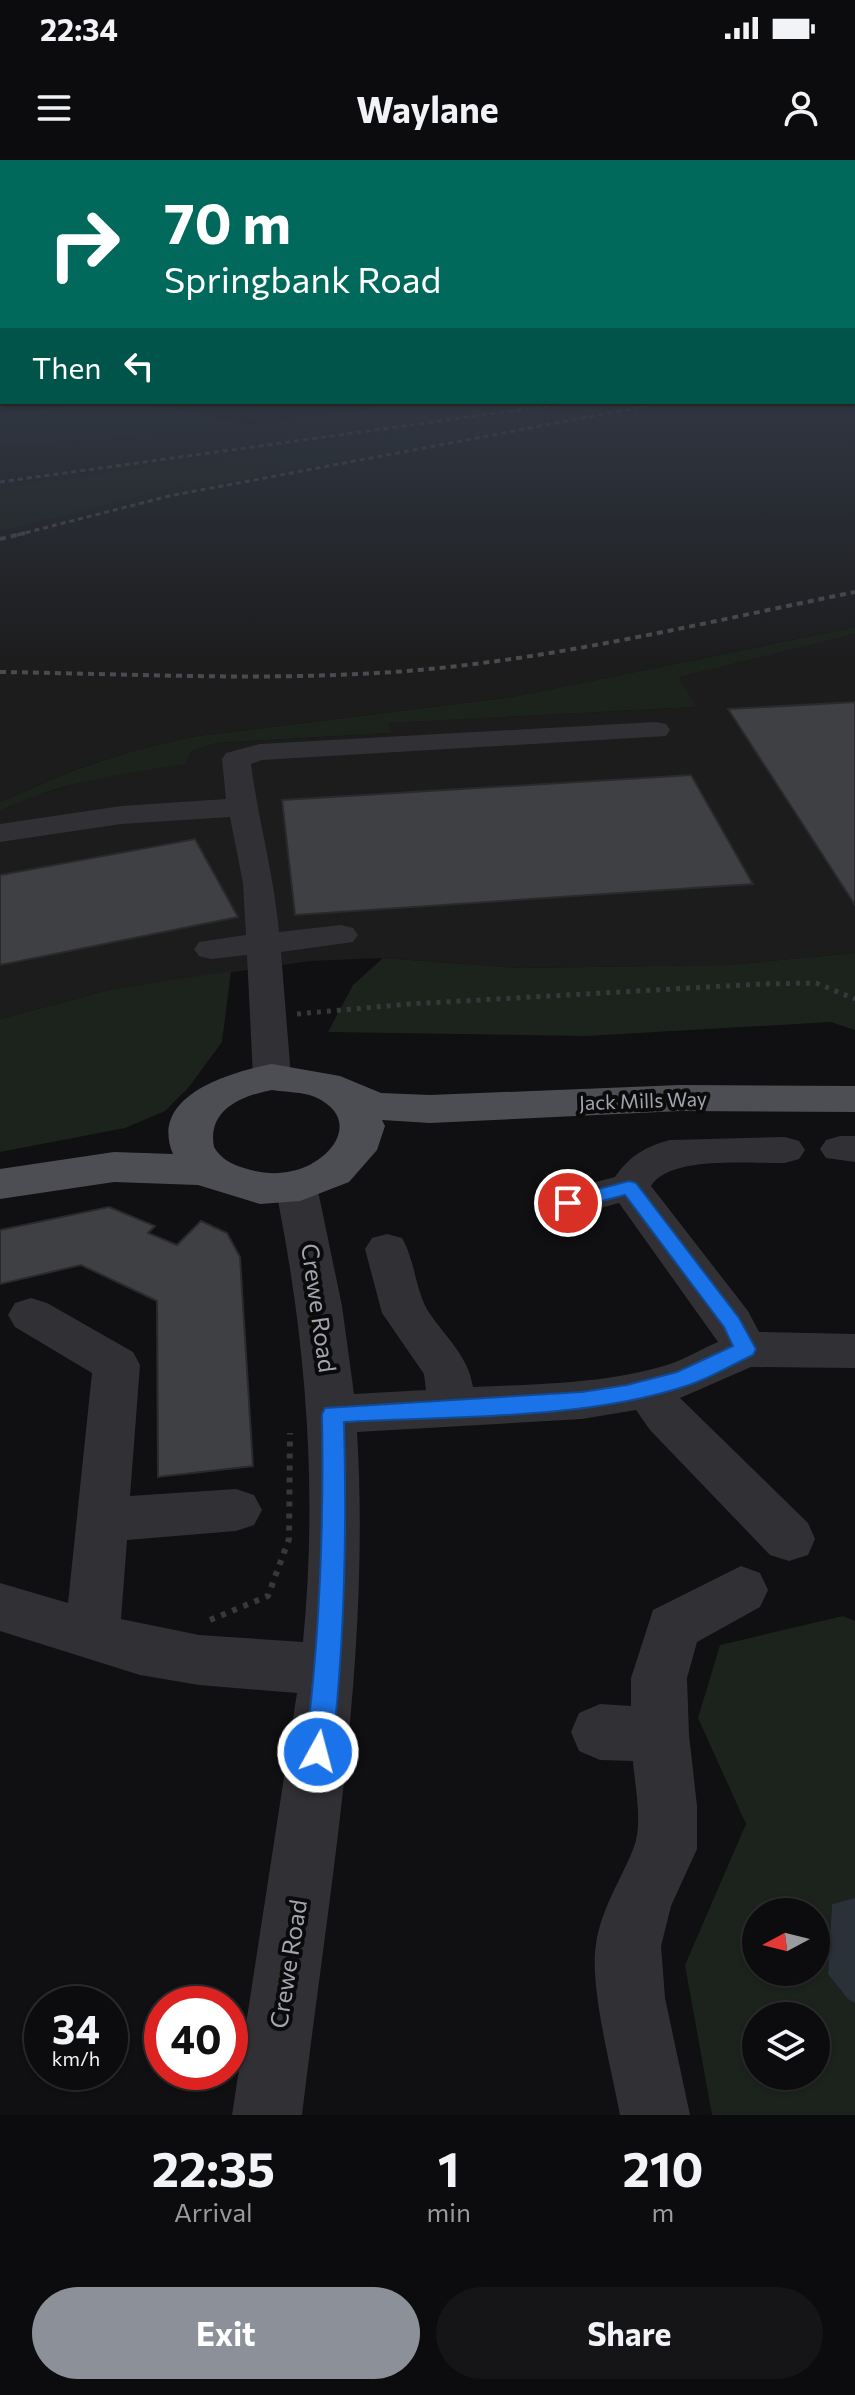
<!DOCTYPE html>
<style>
:root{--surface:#0c0b0d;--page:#151416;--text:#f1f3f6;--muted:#9a9b9d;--line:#2c2b2e;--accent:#8c9099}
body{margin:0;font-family:Commissioner,sans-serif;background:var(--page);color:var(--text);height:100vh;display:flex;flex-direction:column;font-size:30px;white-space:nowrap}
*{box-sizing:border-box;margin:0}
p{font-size:26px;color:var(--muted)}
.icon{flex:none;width:44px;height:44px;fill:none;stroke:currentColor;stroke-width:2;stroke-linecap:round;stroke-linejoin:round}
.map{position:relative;height:1955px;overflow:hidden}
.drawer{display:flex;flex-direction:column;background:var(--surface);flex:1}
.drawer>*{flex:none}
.top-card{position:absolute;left:0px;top:0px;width:856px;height:244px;box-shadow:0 2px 6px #0004,0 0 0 2px var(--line);background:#00695c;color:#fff;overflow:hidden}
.needle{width:52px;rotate:263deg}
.buttons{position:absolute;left:742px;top:1738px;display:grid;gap:16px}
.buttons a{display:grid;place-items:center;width:88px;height:88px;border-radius:50%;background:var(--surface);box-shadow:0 2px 6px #0004,0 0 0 2px var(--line);font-size:40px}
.speed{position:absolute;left:24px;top:1826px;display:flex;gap:16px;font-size:40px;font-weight:700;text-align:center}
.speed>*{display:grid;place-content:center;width:104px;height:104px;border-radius:50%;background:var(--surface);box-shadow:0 2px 6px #0004,0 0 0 2px var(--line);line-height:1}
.speed small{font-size:20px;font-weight:400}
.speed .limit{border:12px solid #d22;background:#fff;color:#111}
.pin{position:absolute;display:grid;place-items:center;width:68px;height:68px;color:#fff;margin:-34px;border:4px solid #fff;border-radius:50%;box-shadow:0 2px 8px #0007}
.me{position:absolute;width:88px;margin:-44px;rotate:7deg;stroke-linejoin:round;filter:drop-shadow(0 0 6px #0008)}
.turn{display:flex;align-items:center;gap:28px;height:168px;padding:0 32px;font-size:36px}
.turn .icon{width:104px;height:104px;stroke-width:2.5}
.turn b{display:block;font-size:56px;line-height:68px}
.then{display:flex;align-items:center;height:76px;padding:0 32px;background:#0003;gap:16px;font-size:30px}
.eta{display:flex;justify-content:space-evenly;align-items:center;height:136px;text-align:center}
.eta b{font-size:48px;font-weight:700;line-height:56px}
.primary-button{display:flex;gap:16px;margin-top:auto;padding:16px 32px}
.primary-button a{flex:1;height:92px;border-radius:48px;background:var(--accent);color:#fff;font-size:32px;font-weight:700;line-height:92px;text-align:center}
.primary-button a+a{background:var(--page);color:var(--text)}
.status{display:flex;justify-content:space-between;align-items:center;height:56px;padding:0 40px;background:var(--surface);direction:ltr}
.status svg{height:22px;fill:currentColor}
header{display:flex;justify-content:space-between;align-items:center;height:104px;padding:0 32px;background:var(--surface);font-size:36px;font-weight:700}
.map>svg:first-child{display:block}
.built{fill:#1c1c1d}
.green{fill:#1c231d;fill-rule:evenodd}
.water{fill:#2a3138}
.building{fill:#3f4044;stroke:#2a2a2c;stroke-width:2}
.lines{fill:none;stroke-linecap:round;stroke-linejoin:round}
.path-far1{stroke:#37383c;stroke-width:5;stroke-dasharray:4 6;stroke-linecap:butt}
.path{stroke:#37383c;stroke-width:6;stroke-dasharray:5 7;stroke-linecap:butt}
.minor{fill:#313135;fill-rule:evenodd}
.major{fill:#4d4e54;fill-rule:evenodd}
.rail-far1{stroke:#4a4b50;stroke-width:3;stroke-dasharray:5 4;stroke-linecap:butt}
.rail{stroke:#4a4b50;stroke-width:4;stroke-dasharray:6 5;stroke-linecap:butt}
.route{fill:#1a73e8;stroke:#114b97;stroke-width:2}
.labels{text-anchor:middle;stroke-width:8;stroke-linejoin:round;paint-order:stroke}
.street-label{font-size:20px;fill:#a2a5b0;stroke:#0b0b0c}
.near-street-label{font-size:24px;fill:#a2a5b0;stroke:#0b0b0c}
</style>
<div class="status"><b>22:34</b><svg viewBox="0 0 49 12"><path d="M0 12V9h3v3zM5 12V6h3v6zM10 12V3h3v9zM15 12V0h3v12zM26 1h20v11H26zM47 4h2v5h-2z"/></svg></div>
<header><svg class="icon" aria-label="menu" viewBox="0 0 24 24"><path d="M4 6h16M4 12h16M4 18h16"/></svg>Waylane<svg class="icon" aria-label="person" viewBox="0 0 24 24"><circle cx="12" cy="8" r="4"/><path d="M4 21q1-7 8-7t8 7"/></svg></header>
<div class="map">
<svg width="855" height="1955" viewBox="0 0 855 1955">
<rect width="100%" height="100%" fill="#100f11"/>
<path class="built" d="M855,229V467L513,537L191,577L133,591L77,609L0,642V265L172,275L420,242H854Z
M855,474V793L729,805L520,808L383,798L310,801L109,830L0,859V651L26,638L217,583L390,573L387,563L695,547L678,517Z"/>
<path class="green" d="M612,242H655L186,330L181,327L164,330L0,371V328Z
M99,246L170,248L249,265L171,275L0,284V251Z
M855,467V474L679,517L696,547L388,563L391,573L217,583L191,591L185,604C122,614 58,622 0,651V642L77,609L133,591L191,577L513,537Z
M855,793V870L831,862L586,876L328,872L353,825L383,798L520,808L729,805Z
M231,811L222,882L189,927L165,951L125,968L0,992V859L109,830Z
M843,1456L855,1461V1738L832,1744L828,1814L848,1838L855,1843V1955H712L685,1805L746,1664L698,1558L720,1485ZM756,1752H816V1812H756ZM756,1856H816V1916H756Z"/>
<path class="water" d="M855,1738V1843L848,1839L828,1814L832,1744Z"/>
<path class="building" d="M855,542V745L728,549Z
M691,615L753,724L295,755L282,640Z
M195,679L238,757L0,805V715Z
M109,1047L155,1066L148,1073L177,1085L201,1061L227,1073L240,1097L253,1306L158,1317L157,1141L81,1105L0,1124V1070Z"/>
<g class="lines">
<path class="path-far1" d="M297,854L409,844L761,824L816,823L855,839"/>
<path class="path" d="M210,1460L268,1436L289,1379L290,1273"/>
<path class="minor" d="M656,562L666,564L670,570L666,576L262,600L251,604C258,660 274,714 279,772L341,765L353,768L358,775L353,782L281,792L291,917L285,925L272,929L259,925L253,917L247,795L211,799L199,796L194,789L199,782L246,775L243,723L230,657L121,664L0,682V664L121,646L226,639L222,599L226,593L260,584Z
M840,976H855V1002L826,998L820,989L826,980Z
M785,977L799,981L805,990L799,999L785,1003C751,1004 670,995 651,1026L748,1151L759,1172L855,1174V1208L751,1207L680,1238L808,1363L815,1379L808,1395L789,1401L770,1395L650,1270L636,1250L582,1259L357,1272C371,1502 329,1727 302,1955H232L297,1533L199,1525L140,1515L0,1471V1423L68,1443L92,1213L15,1167L8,1155L15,1143L31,1138L47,1143L133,1192L140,1205L130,1336L236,1329L254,1335L262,1350L254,1365L236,1371L127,1380L121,1459L199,1475L303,1482C318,1329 306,1177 275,1026L281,1016L296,1012L311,1016L317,1026L342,1146L354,1234L426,1230L424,1214L382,1153L365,1089L372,1078L387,1074L402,1078C415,1100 415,1129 428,1151C445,1177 468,1195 473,1227C538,1224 604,1224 667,1205C684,1200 701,1189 718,1182L619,1043L568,1057L553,1053L547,1043L553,1033L615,1017C628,997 646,986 670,980Z
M741,1406L760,1413L768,1430L760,1447L697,1482L687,1518L689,1575L697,1646V1689L671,1746L661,1786L665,1838L690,1955H620C612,1911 589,1826 596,1784C601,1749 621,1720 634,1687C643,1663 635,1627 633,1601L600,1600L579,1591L571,1572L579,1553L600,1544L631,1546V1518L653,1450Z"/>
<path class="major" d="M272,904L340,916L381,933L430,935L680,925L855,926V952L680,951L430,963L382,960L385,966L377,990L349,1022L300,1041L260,1044L198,1025L114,1022L0,1039V1009L114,992L173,994C148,935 232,912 272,904ZM272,930C285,932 303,932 315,937C364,959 331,1003 292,1011C276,1015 259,1013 244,1008C231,1004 221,999 214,987C207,950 241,936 272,930Z"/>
<path class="rail-far1" d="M0,322L577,242
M17,375L169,336L668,242"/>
<path class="rail" d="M0,379L25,373
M0,512C139,514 280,522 419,510C565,497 711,461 855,432"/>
</g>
<linearGradient id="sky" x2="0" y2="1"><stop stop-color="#090809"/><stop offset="0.46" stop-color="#313743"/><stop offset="1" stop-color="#313743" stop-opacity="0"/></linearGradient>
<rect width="855" height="502" fill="url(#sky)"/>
<path class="route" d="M629,1021L636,1023L739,1158L756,1189L753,1195C731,1205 709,1219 686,1226C583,1260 453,1256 344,1262C347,1373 345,1482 332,1592L328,1601L318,1605L309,1601L305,1592C320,1479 324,1368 322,1254L325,1248L582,1232L627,1225L677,1212L733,1186L724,1167L625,1035L568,1050L559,1043L561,1039Z"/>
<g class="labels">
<g class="street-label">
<text transform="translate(643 941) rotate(-2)" y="7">Jack Mills Way</text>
</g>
<g class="near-street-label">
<text transform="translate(318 1148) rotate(82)" y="8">Crewe Road</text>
<text transform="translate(289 1804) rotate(-81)" y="8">Crewe Road</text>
</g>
</g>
</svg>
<div class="buttons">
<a><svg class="needle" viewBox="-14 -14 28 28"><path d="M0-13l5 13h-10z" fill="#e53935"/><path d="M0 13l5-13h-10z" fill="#9a9b9d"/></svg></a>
<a><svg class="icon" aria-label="layers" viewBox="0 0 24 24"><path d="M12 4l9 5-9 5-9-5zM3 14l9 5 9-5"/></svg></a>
</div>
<div class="speed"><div>34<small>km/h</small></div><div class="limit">40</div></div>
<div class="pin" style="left:568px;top:1043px;background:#d93025"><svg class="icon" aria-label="arrive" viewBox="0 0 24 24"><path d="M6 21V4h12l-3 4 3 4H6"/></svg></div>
<svg class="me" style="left:318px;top:1592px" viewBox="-20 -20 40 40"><circle r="17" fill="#1a73e8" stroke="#fff" stroke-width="3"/><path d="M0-11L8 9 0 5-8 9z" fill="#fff"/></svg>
<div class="top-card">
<div class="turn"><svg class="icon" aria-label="right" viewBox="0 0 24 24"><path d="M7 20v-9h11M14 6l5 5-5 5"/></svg><div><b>70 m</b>Springbank Road</div></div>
<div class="then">Then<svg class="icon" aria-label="left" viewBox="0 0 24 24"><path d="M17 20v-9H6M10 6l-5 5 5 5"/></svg></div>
</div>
</div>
<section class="drawer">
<div class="eta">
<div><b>22:35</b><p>Arrival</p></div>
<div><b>1</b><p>min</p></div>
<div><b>210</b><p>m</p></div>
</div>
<div class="primary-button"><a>Exit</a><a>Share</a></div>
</section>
